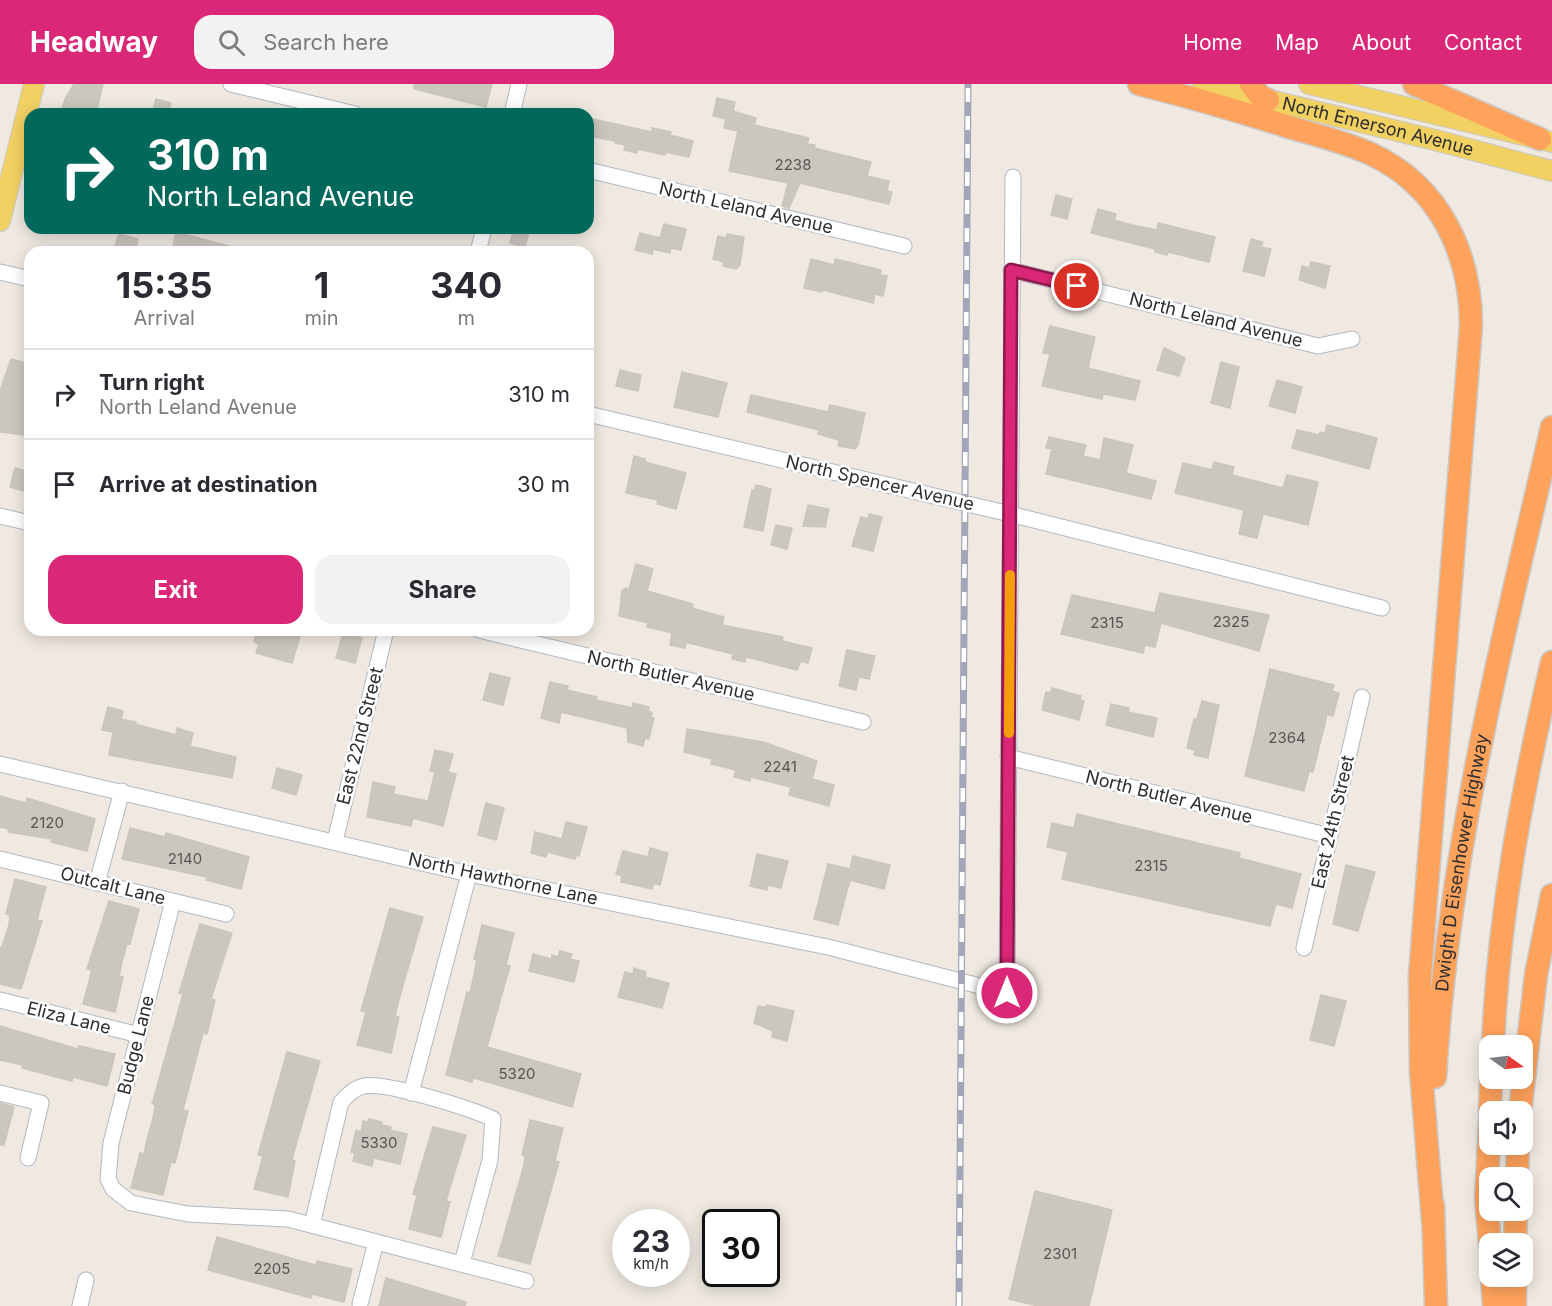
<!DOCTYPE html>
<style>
:root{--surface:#fff;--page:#f2f2f3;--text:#2b2b33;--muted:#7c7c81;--line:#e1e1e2;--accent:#db2777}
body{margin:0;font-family:Inter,sans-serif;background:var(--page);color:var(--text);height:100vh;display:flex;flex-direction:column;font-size:22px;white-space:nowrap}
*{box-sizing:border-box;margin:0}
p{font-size:20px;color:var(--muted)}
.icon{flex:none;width:33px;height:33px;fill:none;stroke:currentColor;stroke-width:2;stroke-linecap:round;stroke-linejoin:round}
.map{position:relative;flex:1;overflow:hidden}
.sheet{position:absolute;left:24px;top:162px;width:570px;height:390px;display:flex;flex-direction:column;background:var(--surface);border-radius:18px;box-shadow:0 3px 15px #0003}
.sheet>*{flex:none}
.banner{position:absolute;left:24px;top:24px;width:570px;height:126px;border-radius:18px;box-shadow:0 3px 15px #0003;background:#00695c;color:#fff;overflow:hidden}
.needle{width:39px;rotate:104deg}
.buttons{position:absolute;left:1479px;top:951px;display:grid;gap:12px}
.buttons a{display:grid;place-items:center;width:54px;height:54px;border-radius:12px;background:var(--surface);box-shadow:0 3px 15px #0003;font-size:30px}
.speed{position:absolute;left:612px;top:1125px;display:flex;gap:12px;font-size:30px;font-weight:700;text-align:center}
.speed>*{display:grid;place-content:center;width:78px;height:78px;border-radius:50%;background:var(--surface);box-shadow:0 3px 15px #0003;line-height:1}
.speed small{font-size:15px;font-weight:400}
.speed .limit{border:3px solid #111;border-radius:9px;background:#fff;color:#111}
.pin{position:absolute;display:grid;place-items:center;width:51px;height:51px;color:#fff;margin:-26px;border:3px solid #fff;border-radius:50%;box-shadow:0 2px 6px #0007}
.me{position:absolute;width:66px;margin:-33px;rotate:0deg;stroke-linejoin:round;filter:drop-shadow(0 0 4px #0008)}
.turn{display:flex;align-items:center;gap:21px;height:126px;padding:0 24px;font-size:27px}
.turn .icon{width:78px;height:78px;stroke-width:2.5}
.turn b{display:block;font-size:42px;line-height:51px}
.eta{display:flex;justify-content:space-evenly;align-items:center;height:102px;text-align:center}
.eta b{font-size:36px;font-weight:700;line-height:42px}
.primary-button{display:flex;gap:12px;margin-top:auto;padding:12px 24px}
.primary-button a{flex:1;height:69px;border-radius:18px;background:var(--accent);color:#fff;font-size:24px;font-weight:700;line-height:69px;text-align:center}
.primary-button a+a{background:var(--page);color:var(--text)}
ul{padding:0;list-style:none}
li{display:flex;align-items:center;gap:18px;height:90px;padding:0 24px;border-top:2px solid var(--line)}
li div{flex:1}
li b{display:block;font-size:22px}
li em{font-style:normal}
header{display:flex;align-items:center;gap:36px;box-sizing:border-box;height:84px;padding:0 30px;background:var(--accent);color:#fff}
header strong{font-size:28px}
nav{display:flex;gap:33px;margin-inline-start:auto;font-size:21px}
.search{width:420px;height:54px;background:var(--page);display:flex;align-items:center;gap:15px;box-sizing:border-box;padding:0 21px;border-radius:18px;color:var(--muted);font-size:22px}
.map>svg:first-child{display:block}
.building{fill:#cbc7bf;stroke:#cbc5ba;stroke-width:1.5}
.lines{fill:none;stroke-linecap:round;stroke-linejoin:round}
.minor-casing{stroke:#b4b7c1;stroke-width:17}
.major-casing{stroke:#c9c9c9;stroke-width:22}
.highway-casing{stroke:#c9c9c9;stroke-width:25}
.minor{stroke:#fff;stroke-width:15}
.major{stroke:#f2d163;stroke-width:20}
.highway{stroke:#ffa35c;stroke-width:22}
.rail-casing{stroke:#a3a6b8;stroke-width:7}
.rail{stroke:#fff;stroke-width:4.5;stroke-dasharray:14;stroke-linecap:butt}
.route-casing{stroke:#8e194d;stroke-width:15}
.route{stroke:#db2777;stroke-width:10}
.slow{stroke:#f59e0b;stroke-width:10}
.labels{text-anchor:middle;stroke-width:5;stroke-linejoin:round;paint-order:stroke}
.number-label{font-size:15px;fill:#555452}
.street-label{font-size:18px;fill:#2e2e2e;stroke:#fff}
</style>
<header>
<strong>Headway</strong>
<div class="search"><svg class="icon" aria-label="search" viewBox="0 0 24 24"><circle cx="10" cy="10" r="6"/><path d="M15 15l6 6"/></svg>Search here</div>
<nav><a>Home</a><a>Map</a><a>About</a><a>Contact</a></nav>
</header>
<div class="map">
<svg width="1552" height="1222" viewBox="0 0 1552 1222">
<rect width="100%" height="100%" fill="#efe9e1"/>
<path class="building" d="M74,0H103L96,30H65L61,27L65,15Z
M414,0H492L486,23L414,5Z
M717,14L735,18L733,27L756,34L754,41L809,54L807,60L815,61L814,64L871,78L867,92L889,97L887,107L892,108L889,120L800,99L789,124L782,122L788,99L729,87L738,47L724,44L726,35L713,32Z
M156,15L171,19L168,30H152Z
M588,34L652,48V44L671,48L670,51L693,57L689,73L666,68L665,71L638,65L637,69L624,66L625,61L615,59V57L588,52Z
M1056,111L1072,115L1067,135L1051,131Z
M1098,125L1116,130L1114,136L1132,141L1157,146L1158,139L1215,153L1209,178L1168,168L1167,171L1155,168V165L1091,149Z
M664,140L686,145L681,166L671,164L670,169L653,165L652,170L635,166L640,149L660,154Z
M514,144H530L525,163L510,159Z
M176,148L237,164V168H172Z
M119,150L138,155L135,168H113Z
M727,150L744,153L740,181L736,185L723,182L724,178L713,175L718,152L726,154Z
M1251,155L1263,158L1261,163L1271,165L1264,192L1243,187Z
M811,175L834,181L835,175L881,186L880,191L887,192L883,212L875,210L873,219L823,206L822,208L804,204Z
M1311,178L1330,182L1325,204L1299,196L1302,182L1309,184Z
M1050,242L1095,253L1088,284L1140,297L1135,316L1103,310L1102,315L1042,302L1050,270L1043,269Z
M1164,264L1185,274L1179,292L1157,286Z
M11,275L30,280V336L26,351L0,348V307Z
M1221,278L1239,283L1230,324L1211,319Z
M620,286L641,291L638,307L616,302Z
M682,288L727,299L718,333L674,323Z
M1277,296L1302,303L1295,329L1269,322Z
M751,311L828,328L830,321L865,329L858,361L855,365L838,362L839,356L818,350L819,346L747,328Z
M1327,341L1377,354L1369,385L1292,364L1297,346L1319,351L1320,348L1325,349Z
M1049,353L1086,361L1083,372L1100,376L1104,354L1133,361L1126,389L1156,397L1151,415L1046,390L1052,365L1046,364Z
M634,372L645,375V378L686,389L676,425L657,420L658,416L626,409Z
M1214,378L1234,383L1232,391L1283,404L1287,391L1318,398L1308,441L1263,430L1257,454L1239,450L1244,426L1175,409L1183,379L1212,386Z
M15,384L30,388V409L10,403Z
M756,401L771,405L763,447L744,443L752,406L754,407Z
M808,421L829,425L825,443L803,442Z
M869,430L882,433L873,467L852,462L861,433L868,435Z
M776,441L792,444L787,465L771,461Z
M636,480L653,485L647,507L693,520L692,524L724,533L722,541L783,553L782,557L812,564L808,579L801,577L797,586L746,573L745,578L732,575L733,570L689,559H686L685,564L670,561L672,549L647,543L648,539L619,532L622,507L625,504L629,505Z
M1160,509L1269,531L1259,567L1161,539L1155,563L1145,561L1143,569L1061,550L1072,511L1155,529Z
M257,546L301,549L292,579L256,569L259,560L254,558Z
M344,546H356L355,552L362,554L355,579L336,574Z
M847,566L875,572L869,595L859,593L856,606L839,602Z
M1270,585L1334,601L1332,607L1339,609L1333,632L1327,631L1313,688L1309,687L1304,707L1245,692Z
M490,589L510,594L503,621L483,616Z
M550,598L568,602L567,606L597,613L596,616L633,624V619L649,623L648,627L652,629L651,633L654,634L649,655L645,654L643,662L628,658L627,644L561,628L559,639L541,634Z
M1052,604L1081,612L1080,616L1084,617L1079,636L1042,626L1046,608L1050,609Z
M1202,617L1219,621L1208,674L1194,671L1195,666L1187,664L1194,635H1197Z
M1111,620L1129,624L1128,628L1157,634L1153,653L1106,641Z
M108,623L123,627L121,635L136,638L135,640L176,651L177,644L193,649L190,662L236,673L232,694L109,671L113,648L102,646Z
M687,645L763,658L817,677L812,695L834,701L829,722L789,711L791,703L751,693L750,697L734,693L736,686L711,680L712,675L684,668Z
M435,666L453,670L448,688L456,690L443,742L413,734L411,742L367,733L373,698L395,703L393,710L428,717L435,688L430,687Z
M277,684L302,691L296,711L272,704Z
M0,712L26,719L27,714L95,735L87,767L51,758L52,755L8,748L9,745L0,743Z
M486,719L504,724L496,756L478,751Z
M1077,730L1240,769L1239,774L1301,790L1292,824L1276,820L1270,842L1062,795L1068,768L1047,763L1052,739L1074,744Z
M566,738L587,743L579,772L576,771L575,775L547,768L546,773L531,769L535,748L562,755Z
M130,744L165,753L166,749L249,773L241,805L206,796L207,793L122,775Z
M650,764L668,769L660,801L654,799L652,805L621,798L622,792L616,790L623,767L648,773Z
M757,770L788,777L781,804L768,801L767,806L750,802Z
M853,772L890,781L884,805L850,796L838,841L814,835L828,780L850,785Z
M1346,781L1375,788L1358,847L1333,840Z
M15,795L46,803L37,836L42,837L21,905L0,900V863H2L9,841L10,831L6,830Z
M109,817L139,825L130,860L127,859L121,882L119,892L123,893L115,928L83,920L92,886L87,885Z
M390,824L423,833L399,915L395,932L399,933L391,969L357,961L366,928L361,927Z
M200,840L232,849L211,915L215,916L207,950L203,949L194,983L183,1026L188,1027L175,1079L171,1078L163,1111L131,1104L140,1069L144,1070L146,1060L154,1030L155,1020H152L183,910L179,909Z
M482,841L514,849L506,881L510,882L487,963L581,990L572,1023L481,996L473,994L472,998L446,991L467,908L470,909L475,886L477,876L474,875Z
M560,867L572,870L570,875L579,877L574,898L529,887L533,870L551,875L552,871L558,873Z
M634,884L646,888L645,893L669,899L662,924L618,913L625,888L633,890Z
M1321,911L1346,917L1334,962L1310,956Z
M767,921L794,927L787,957L772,953L773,947L754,939L758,922L766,923Z
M0,942L78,965L79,962L115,970L107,1002L73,993L72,997L22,984L23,981L0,976Z
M287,968L320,977L294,1068L292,1076L295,1077L288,1113L254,1105L263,1072L258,1071Z
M0,1019L14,1023L4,1061H0Z
M369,1035L382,1038V1041L391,1043L390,1046L407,1050L400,1080L374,1074L372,1082L353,1077L355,1069L351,1068L356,1046L361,1048L363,1037L368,1038Z
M530,1036L563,1044L555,1077L559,1078L530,1180L498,1172L524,1081L525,1072L522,1071Z
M433,1043L466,1051L446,1117L450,1118L441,1153L409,1145L417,1111L413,1110Z
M1035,1107L1112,1126L1089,1222H1038L1009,1215Z
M217,1153L308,1179L316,1181L317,1177L352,1185L344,1218L312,1210L311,1214L208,1186Z
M386,1194L466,1218L465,1222H379Z"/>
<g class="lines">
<g class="minor-casing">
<path id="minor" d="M231,0L355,30
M512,30L519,0
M588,86L904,162
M478,168L484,144
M1011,186L1318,262L1352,255
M0,188L30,195
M588,330L1010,430L1382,524
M0,432L30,439
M479,546L863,638
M1008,673L1330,752
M0,680L469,790L828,863L1007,909L1013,93
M335,757L386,546
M0,775L226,830
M97,799L122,707
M173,817L111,1059L108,1095L113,1105L131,1119L188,1130L288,1135L526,1197
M1304,864L1362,613
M0,916L139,951
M0,1009L41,1019L28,1074
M411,1009L469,790
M312,1141L341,1018C348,1011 354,1004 364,1002C384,997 472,1025 493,1035L490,1076L462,1179
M360,1220L376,1158
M80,1222L86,1196"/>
</g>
<g class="major-casing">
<g id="major">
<path id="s1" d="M1203,0L1435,56L1552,87"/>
<path d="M1309,0L1552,58"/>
<path d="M0,137L34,0"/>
</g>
</g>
<g class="highway-casing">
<g id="highway">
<path d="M1139,0C1190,13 1239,27 1289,43C1316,51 1345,58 1371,70C1440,102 1471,170 1471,242L1420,891L1421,988L1433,1137"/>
<path d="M1251,0L1260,12L1268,16"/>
<path d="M1414,0L1540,55"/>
<path d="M1493,962C1498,832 1523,703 1552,578"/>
<path id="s2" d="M1435,993C1448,771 1502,558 1552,343"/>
<path d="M1490,1028L1491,994"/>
<path d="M1520,1028L1536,891L1552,811"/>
<path d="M1490,1038L1486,1115L1490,1160"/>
<path d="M1517,1094L1518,1060"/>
<path d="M1433,1122L1436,1222"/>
<path d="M1515,1160L1516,1126"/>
<path d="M1492,1192L1494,1222"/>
<path d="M1515,1222V1192"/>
</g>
</g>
<use href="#minor" class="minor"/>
<use href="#major" class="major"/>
<use href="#highway" class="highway"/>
<g class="rail-casing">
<path id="rail" d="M959,1222L968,0"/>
</g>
<use href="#rail" class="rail"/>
</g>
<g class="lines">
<g class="route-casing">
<path id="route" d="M1007,909L1011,186L1077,202"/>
</g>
<use href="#route" class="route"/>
<path class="slow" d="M1009,649L1010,491"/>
</g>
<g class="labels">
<g class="number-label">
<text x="793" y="86">2238</text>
<text x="1231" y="543">2325</text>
<text x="1107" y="544">2315</text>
<text x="1287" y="659">2364</text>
<text x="780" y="688">2241</text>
<text x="47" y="744">2120</text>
<text x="185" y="780">2140</text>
<text x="1151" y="787">2315</text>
<text x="517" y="995">5320</text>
<text x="379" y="1064">5330</text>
<text x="1060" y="1175">2301</text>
<text x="272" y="1190">2205</text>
</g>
<g class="street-label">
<text dy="6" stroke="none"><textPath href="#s1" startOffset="180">North Emerson Avenue</textPath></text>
<text transform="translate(746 124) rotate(13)" y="6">North Leland Avenue</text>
<text transform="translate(1216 236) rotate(14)" y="6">North Leland Avenue</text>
<text transform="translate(880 399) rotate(13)" y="6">North Spencer Avenue</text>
<text transform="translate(671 592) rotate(13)" y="6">North Butler Avenue</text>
<text transform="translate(360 652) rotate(-76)" y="6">East 22nd Street</text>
<text transform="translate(1169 713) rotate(14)" y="6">North Butler Avenue</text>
<text transform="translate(1333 738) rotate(-77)" y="6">East 24th Street</text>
<text dy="6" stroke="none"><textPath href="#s2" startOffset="216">Dwight D Eisenhower Highway</textPath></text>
<text transform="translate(503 795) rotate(12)" y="6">North Hawthorne Lane</text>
<text transform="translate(113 802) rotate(14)" y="6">Outcalt Lane</text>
<text transform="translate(69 934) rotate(14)" y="6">Eliza Lane</text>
<text transform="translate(136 961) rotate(-76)" y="6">Budge Lane</text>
</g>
</g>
</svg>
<div class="buttons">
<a><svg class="needle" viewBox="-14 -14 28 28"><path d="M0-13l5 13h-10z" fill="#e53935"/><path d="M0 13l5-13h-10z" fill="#7c7c81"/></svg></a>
<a><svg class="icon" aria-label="sound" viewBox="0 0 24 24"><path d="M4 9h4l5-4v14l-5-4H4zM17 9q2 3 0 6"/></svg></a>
<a><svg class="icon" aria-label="search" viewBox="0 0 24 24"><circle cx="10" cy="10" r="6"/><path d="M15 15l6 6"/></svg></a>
<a><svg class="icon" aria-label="layers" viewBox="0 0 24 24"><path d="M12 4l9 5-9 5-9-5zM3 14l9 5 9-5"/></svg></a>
</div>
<div class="speed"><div>23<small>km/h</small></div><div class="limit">30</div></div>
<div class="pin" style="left:1077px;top:202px;background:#d93025"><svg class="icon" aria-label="arrive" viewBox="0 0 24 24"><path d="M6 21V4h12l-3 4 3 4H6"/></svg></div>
<svg class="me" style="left:1007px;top:909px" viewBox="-20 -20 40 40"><circle r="17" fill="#db2777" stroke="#fff" stroke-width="3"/><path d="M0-11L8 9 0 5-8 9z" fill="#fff"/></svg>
<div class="banner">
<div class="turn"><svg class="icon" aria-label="right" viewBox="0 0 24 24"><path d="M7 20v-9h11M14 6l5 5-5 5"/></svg><div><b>310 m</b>North Leland Avenue</div></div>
</div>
<section class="sheet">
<div class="eta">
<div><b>15:35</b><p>Arrival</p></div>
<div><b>1</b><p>min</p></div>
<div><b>340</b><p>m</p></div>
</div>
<ul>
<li><svg class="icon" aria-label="right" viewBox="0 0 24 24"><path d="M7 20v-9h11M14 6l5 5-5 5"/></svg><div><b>Turn right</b><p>North Leland Avenue</p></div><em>310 m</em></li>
<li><svg class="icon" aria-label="arrive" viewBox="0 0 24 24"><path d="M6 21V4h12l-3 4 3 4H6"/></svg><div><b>Arrive at destination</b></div><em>30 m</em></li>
</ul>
<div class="primary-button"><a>Exit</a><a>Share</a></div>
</section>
</div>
